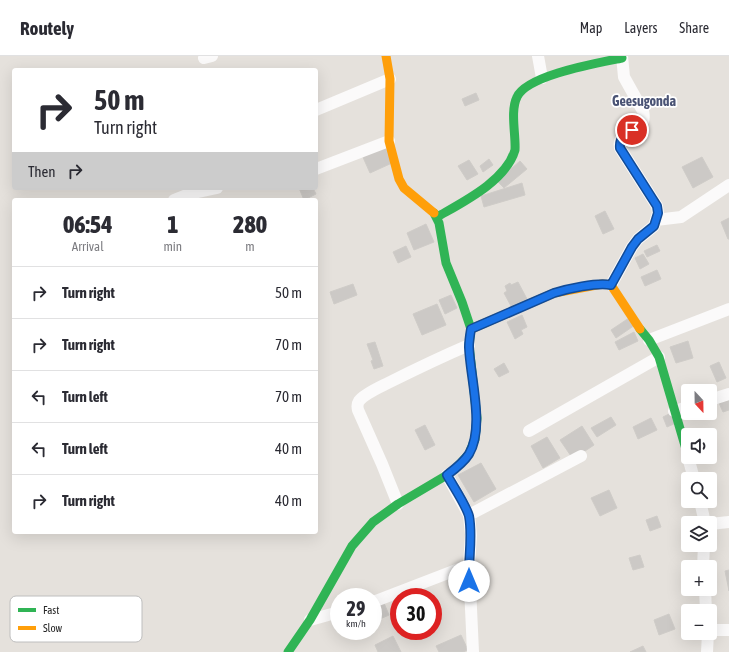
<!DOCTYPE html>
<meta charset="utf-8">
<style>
:root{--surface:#fff;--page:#f7f7f7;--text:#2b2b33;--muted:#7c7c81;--line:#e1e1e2}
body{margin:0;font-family:"Asap Condensed",sans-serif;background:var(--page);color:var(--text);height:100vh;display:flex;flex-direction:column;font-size:15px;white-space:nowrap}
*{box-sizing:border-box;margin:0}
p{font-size:13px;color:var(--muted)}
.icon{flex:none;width:22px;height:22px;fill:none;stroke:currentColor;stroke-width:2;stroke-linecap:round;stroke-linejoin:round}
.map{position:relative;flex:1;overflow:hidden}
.side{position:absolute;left:12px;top:142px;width:306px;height:336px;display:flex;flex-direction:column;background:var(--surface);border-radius:4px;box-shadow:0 4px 16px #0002}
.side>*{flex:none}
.banner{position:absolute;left:12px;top:12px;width:306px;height:122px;border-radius:4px;box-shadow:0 4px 16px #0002;background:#fff;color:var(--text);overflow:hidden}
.needle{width:26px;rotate:158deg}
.controls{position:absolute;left:681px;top:328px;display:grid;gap:8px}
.controls a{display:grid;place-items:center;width:36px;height:36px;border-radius:4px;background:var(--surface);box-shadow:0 4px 16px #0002;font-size:20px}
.speed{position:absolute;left:330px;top:532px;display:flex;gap:8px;font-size:20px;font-weight:700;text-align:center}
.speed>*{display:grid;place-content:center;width:52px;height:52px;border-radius:50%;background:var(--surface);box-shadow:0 4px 16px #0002;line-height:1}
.speed small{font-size:10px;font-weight:400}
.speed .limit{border:6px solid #d22;background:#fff;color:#111}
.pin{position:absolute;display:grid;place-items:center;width:34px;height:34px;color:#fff;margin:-17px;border:2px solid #fff;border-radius:50%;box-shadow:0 1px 4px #0007}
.me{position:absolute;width:44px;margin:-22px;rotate:0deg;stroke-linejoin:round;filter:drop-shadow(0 0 3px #0008)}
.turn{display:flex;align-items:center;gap:14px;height:84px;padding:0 16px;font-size:18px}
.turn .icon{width:52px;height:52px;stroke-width:2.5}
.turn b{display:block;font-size:28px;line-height:34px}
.then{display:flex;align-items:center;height:38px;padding:0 16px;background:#0003;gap:8px;font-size:15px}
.eta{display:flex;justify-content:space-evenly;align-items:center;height:68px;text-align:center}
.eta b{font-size:24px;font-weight:800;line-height:28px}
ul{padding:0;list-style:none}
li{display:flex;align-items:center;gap:12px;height:52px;padding:0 16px;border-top:1px solid var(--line)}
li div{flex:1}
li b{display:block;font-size:15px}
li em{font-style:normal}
header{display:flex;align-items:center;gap:24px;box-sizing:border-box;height:56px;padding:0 20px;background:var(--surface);border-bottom:1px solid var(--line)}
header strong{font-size:19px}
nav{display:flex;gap:22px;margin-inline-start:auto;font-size:14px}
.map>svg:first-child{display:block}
.building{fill:#ccc9c6;stroke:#cfccc8}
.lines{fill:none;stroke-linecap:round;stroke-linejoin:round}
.street{stroke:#fbfafa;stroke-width:12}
.fast{stroke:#30b455;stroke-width:9}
.slow{stroke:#ff9f0a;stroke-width:9}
.route-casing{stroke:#114b97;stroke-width:10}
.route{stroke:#1a73e8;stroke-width:7}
.labels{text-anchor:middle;stroke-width:3.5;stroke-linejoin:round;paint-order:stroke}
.quarter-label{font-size:14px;font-weight:bold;fill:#4a5374;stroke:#fff}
.key{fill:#fff;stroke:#bebebe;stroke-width:1}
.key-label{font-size:11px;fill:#262626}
</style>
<header>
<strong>Routely</strong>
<nav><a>Map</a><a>Layers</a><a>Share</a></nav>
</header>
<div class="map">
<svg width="729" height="596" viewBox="0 0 729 596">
<rect width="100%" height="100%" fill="#e5e1dc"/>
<path class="building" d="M476,37L479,44L465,50L462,43Z
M384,89L392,107L370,117L362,99Z
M702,101L713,121L693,132L682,111Z
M489,103L493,109L483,116L480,110Z
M469,104L478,118L467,124L458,110Z
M520,105L527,113L504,132L497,125Z
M522,127L525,139L484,151L481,140Z
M299,132H313L316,138L304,144Z
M605,155L614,173L603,178L595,160Z
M729,162V183H728L721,166Z
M426,168L434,186L414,194L407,177Z
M657,189L660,195L647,201L644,195Z
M406,190L411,201L398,207L393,196Z
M643,198L649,208L640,213L635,202Z
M657,214L661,223L645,230L641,221Z
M518,226L527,243L511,250L504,237L507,235L505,230L510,227L511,229Z
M353,228L357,239L334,248L330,236Z
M451,239L457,252L445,258L439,244Z
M437,248L446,269L422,279L413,258Z
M522,259L527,271L521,274L523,278L515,283L507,266Z
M629,262L635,269L616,282L611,274Z
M634,276L638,285L619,294L615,286Z
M688,285L693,302L676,307L670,291Z
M375,286L383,310L374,313L371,305L373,304L367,288Z
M719,306L726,322L717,326L710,310Z
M504,307L509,316L499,321L494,313Z
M729,343V354L723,356L719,347Z
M671,357L676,367L667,371L663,361Z
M611,361L616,369L597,381L591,372Z
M651,362L657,374L638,383L633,371Z
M425,369L435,389L425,394L415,374Z
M582,370L594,389L573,403L560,384Z
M547,381L560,402L543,412L531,390Z
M481,407L496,433L474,446L458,419Z
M609,434L617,452L600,460L591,442Z
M657,460L661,471L650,475L646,464Z
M640,499L644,511L633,514L629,502Z
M729,514V535L725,515Z
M384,547L389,559L373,566V551Z
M669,558L675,573L659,579L654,564Z
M461,579L468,594L463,596H439L436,590Z
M393,580L401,596H378L375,589Z
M643,590L646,596H630Z"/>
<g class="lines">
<path class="street" d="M538,0L542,22
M204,2L212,0
M316,54L390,23
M316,113L389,85
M174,144L189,138L217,132
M656,164L681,161L729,129
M611,229L632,191L638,183L654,170L658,157L657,150L620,92C616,70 649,79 643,55L624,21L622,0
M649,284L729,253
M710,344L729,338
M674,355L688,351
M529,375L659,301
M688,401L694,423
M447,419L469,459L471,479L469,509L473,596
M700,445L705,467
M398,448L382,408L358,354C357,350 357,348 359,345C364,338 380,331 388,327C414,314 441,301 469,289
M469,459L581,400
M710,468L729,466
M703,511L704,489
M705,533L706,555
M373,546L469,509
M310,564L339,556
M710,574H729
M707,596L708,577"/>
<path class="fast" d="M437,161C463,146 506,125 515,94C516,79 510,55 517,41C527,19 598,7 622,2
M640,273L649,284L659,301L688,400
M288,596L310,564L352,490L373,466L398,448L447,419L456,412L469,398L475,383L477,362L469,289L471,273L462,246L446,207L439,167L434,157"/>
<path class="slow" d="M386,0L390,23L389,85L399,123L404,132L434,157
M471,273L554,237L602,228L611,229L640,273"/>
</g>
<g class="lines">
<g class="route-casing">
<path id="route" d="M469,525C468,504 473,481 469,460C466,449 453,430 447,419C455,413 464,406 469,398C485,371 470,321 469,291C469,285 470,279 471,273L554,237C567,233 597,226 611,229L632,191L638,183L654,170L658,157L657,150L620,92C619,82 625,78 632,74"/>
</g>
<use href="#route" class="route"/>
</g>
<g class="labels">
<g class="quarter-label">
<text x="644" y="50">Geesugonda</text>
</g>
</g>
<rect x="10" y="540" width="132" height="46" rx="6" class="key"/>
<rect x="18" y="552" width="18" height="4" fill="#30b455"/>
<rect x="18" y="570" width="18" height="4" fill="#ff9f0a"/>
<g class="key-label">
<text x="43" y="558">Fast</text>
<text x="43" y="576">Slow</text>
</g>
</svg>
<div class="controls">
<a><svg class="needle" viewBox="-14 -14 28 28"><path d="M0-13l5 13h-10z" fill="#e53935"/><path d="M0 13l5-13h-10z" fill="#7c7c81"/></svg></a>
<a><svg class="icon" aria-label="sound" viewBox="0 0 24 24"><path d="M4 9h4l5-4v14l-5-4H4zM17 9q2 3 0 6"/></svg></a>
<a><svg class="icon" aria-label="search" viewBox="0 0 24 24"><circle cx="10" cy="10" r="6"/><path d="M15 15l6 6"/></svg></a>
<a><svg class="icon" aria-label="layers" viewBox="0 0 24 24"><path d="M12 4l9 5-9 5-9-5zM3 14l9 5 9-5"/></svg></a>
<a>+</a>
<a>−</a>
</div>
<div class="speed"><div>29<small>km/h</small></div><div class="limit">30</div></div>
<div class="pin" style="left:632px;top:74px;background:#d93025"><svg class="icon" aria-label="arrive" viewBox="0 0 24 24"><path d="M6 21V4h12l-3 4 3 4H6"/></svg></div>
<svg class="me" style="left:469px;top:525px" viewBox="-20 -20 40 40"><circle r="19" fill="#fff"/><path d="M0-13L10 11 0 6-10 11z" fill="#1a73e8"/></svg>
<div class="banner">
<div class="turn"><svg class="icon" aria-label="right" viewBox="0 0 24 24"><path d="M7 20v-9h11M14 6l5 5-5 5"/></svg><div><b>50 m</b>Turn right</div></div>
<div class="then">Then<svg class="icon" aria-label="right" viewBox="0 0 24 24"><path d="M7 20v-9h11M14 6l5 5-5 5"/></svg></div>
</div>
<section class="side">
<div class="eta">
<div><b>06:54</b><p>Arrival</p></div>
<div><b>1</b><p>min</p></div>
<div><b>280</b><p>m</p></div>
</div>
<ul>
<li><svg class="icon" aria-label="right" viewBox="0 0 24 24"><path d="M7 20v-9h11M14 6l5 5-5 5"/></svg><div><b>Turn right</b></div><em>50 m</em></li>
<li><svg class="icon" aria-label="right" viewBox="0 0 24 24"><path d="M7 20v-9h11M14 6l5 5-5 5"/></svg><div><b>Turn right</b></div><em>70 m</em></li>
<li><svg class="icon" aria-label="left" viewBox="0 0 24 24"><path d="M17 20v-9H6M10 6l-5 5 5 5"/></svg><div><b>Turn left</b></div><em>70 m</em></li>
<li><svg class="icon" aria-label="left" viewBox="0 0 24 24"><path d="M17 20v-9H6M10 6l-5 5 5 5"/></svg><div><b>Turn left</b></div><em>40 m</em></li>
<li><svg class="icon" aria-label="right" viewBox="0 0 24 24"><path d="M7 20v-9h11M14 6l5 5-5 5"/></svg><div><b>Turn right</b></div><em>40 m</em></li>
</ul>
</section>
</div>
